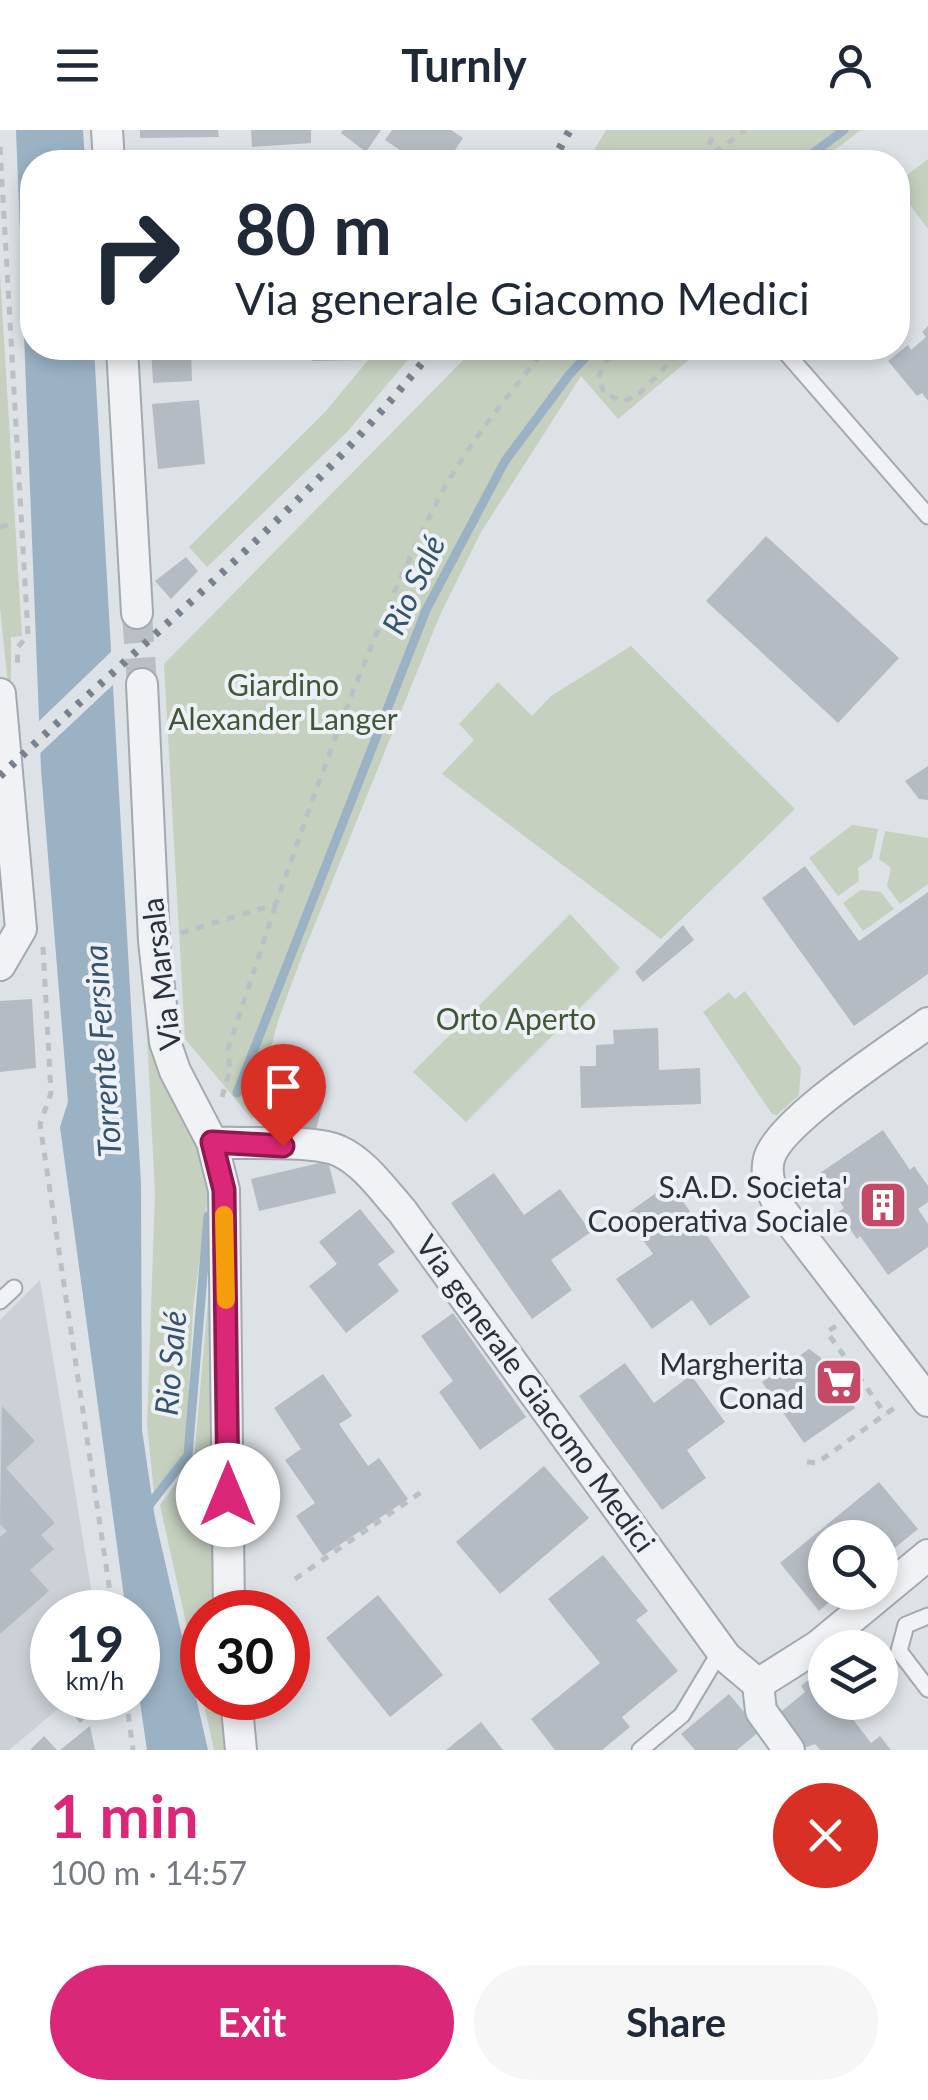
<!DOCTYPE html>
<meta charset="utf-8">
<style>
:root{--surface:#fff;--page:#f6f6f7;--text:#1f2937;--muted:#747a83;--accent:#db2777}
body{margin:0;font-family:Lato,sans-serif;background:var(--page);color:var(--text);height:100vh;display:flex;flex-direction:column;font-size:38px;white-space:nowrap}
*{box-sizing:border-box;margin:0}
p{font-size:32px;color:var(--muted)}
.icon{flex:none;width:55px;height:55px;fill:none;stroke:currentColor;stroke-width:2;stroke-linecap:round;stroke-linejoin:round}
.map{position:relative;height:1620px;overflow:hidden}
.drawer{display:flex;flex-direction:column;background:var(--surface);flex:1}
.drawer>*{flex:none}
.hud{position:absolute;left:20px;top:20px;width:890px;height:210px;border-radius:40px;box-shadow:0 5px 15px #0003;background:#fff;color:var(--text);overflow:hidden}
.buttons{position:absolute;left:808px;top:1390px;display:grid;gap:20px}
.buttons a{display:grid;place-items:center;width:90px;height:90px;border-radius:50%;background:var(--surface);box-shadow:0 5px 15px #0003;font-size:50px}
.speed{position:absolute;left:30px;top:1460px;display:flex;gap:20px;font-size:50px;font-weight:700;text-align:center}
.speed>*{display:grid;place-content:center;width:130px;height:130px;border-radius:50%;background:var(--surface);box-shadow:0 5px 15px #0003;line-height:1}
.speed small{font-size:25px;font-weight:400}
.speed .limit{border:15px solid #d22;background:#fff;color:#111}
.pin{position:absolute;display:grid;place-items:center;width:85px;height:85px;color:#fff;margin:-102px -42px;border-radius:50% 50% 50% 0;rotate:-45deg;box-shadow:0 0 10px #0007}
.pin .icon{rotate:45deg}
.me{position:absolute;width:110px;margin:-55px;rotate:0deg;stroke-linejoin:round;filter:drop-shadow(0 0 8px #0008)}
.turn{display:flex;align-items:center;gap:35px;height:210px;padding:0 50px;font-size:45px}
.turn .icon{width:130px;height:130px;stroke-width:2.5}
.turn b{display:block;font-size:70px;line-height:85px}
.round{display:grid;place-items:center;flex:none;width:105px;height:105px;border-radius:52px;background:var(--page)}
.summary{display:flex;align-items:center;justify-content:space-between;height:170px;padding:0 50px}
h1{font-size:60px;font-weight:700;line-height:75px;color:var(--accent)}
.button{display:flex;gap:20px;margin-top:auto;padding:20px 50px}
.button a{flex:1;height:115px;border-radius:60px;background:var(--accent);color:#fff;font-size:40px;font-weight:700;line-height:115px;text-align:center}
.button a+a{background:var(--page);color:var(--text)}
header{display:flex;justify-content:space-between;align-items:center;height:130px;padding:0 50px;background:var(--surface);font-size:45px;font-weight:700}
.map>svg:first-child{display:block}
.built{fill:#ccd1d8}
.green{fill:#c5d0bf}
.water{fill:#9ab2c4}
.pier{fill:#dde2e6}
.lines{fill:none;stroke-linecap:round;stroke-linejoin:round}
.stream{stroke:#9ab2c4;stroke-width:9}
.building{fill:#b5bbc3}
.minor-tunnel{stroke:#b9bfc4;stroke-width:30;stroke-dasharray:30 15;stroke-linecap:butt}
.service-casing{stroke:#a3a9b0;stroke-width:19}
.minor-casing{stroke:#a3a9b0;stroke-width:34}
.path{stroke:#bcc0c5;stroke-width:5;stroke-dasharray:8 8;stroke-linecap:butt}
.service{stroke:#f0f2f5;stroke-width:15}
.minor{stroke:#f0f2f5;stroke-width:30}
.rail{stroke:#78828f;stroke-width:8;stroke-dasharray:5 10;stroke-linecap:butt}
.route-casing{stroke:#8e194d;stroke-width:25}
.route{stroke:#db2777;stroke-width:18}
.slow{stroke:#f59e0b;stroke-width:18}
.labels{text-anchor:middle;stroke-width:8;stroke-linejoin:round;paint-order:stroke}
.park-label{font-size:30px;fill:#3f5736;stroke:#edf0f4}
.street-label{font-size:30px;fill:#28313c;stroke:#edf0f4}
.poi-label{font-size:30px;fill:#28313c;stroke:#edf0f4;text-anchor:end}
.water-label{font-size:32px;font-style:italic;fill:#35536d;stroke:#edf0f4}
</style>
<header><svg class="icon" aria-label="menu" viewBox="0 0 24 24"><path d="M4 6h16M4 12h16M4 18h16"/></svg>Turnly<svg class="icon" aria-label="person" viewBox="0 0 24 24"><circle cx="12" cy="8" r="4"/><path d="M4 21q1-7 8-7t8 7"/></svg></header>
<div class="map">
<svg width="928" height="1620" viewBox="0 0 928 1620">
<rect width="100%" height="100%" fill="#dde2e6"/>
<path class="built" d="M40,1150L95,1482H52V1568H71L9,1620H0V1190Z"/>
<path class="green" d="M606,0H861L819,32H587Z
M928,29V99L898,59V52Z
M0,144L22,506L11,507V584L0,478Z
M378,218H418L348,301L207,437L189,417L325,282Z
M475,218H703L618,289L581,246L481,402L440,485L300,831L278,891L252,989L185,909L164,534Z
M631,516L795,679L661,809L442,644L474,610L459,594L498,552L532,586L551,566Z
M852,695L878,699L872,728L858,738L859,751L838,766L809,728Z
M885,701L928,708V754L900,774L887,756L891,738L879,729Z
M861,760L881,762L894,779L863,801L843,773Z
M570,784L620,838L466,992L413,942Z
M745,861L801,938L799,965L777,985L772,984L703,882L729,862L735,869Z
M153,904L190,991L210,1053L193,1179L186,1321L154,1363L147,1294L155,1064L147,905Z
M211,1138L216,1482H202V1568H225L230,1620H214L160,1375L194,1329Z"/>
<path class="water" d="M16,0H83L85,32H32V218H94L141,1054L142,1300L155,1388L208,1620H147L138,1559V1482H126L60,997L68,972L41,640Z"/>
<path class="pier" d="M114,519L116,552L36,627V594Z"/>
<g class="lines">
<path class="stream" d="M801,32L844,0
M237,963L426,480L505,331L569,245L594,218
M147,1378L188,1325L208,1086"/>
</g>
<path class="building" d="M140,0H218L219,7L140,8Z
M251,0H311V13L252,17Z
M343,0H381L366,22L341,3Z
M392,0H451L463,8L449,29L440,23L433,32H418L385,10Z
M928,196V271L922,263L917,266L888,231L908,215L911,220L926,207L922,202Z
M151,218H191L192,251L153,253Z
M312,218H361L362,230L312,231Z
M199,270L205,334L158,339L152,274Z
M766,406L899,528L838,593L706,471Z
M186,427L198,441L171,469L155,451Z
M928,636V670L919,669L905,651Z
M805,736L859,811L928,762V844L854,896L762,768Z
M683,795L694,810L643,852L635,842Z
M32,869L36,938L0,942V871Z
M658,898L659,940L700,938L701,974L581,978L580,936H596V915L614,914L613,900Z
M284,952L326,962L315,1003L273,992Z
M883,1000L910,1040L914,1036L928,1056V1072L918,1079L928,1094V1117L888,1145L860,1106L857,1109L838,1082L844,1078L820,1043Z
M328,1031L336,1063L259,1081L251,1049Z
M494,1043L524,1085L560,1059L591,1102L551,1130L572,1160L532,1189L451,1073Z
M670,1053L750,1167L710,1196L692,1170L652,1199L616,1149L653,1124L625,1085Z
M360,1079L395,1122L378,1134L399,1161L346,1203L309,1156L337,1134L319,1112Z
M453,1183L526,1287L480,1320L439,1262L453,1251L421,1206Z
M809,1219L820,1227L855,1278L804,1313L762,1252Z
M625,1233L654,1273L691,1245L725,1292L687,1320L706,1348L662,1380L579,1266Z
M323,1244L352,1286L339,1294L368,1336L379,1328L408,1369L323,1426L296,1386L315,1373L285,1330L301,1319L274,1278Z
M2,1276L35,1311L6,1338L55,1393L41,1405L54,1419L30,1440L49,1461L0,1504V1407L7,1401L0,1394Z
M544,1336L589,1388L500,1464L456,1412Z
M879,1352L918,1399L880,1430V1408H825V1462H841L819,1481L780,1433Z
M603,1425L648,1481L636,1490L678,1541L622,1587L630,1597L602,1620H555L531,1589L600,1533L548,1469Z
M378,1465L443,1545L390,1587L326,1508Z
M825,1536V1572H861L849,1584L871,1613L880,1606L891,1620H820L815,1614L798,1620L771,1590L805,1562L801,1556Z
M729,1564L760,1601L737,1620H695L681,1604Z
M72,1568H97L102,1575L80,1593L64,1573Z
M481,1592L503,1620H446Z
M90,1596L95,1620H60Z
M44,1606L57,1620H30Z"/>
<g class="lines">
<path class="minor-tunnel" d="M137,483L142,554"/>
<g class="service-casing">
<path id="service" d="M782,218L928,386
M0,1171L14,1158
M906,1495L899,1521L928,1559
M906,1495L928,1486
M640,1620L682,1585L721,1520"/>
</g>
<g class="minor-casing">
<path id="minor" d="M107,0L109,32
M122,218L137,483
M142,554L154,811L165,912L175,941L212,1012L224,1060L229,1482
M0,564L21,799L0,835
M928,893C894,918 778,992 769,1029C764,1048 774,1066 782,1081L928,1271
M212,1012C244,1015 314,1009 339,1021C364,1032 384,1061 402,1081L726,1527L758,1554L761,1581L789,1620
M758,1554L818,1516L928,1425
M236,1568L241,1620"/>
</g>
<path class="path" d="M0,17L28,505L18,517L17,540
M702,29L716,0
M702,32L745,0
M624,218L606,231L598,248L604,263L623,272L639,264L684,218
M0,397L8,395
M181,803L276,774C324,636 373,497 439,368C468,313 508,266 546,218
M43,817L51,963L40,994L113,1482
M222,967L230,941L228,919L276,774
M836,1196L827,1202L886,1285
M807,1332L817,1333L897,1276
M295,1449L423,1361
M126,1568L133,1620"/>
<use href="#service" class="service"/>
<use href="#minor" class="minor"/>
<path class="rail" d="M552,32L570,0
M0,646C148,507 309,377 434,218"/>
</g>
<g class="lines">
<g class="route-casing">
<path id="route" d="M228,1365L224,1060L212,1012L283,1016"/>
</g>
<use href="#route" class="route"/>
<path class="slow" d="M224,1085L226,1170"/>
</g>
<defs>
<g id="building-square" transform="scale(2.5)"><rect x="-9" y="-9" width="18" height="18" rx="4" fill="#c54966" stroke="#edf0f4"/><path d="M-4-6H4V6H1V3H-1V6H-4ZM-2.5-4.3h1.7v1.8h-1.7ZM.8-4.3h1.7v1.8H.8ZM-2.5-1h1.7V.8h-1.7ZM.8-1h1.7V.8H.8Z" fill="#fff"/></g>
<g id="supermarket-square" transform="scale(2.5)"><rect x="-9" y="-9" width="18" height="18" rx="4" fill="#c54966" stroke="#edf0f4"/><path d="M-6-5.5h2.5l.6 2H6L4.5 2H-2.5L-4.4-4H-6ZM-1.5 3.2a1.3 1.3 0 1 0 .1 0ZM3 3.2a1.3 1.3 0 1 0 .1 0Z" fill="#fff"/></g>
</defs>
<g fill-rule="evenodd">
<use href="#building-square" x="883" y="1075"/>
<use href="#supermarket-square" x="839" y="1252"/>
</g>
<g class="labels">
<g class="park-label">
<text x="283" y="566">Giardino<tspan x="283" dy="34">Alexander Langer</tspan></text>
<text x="516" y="900">Orto Aperto</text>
</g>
<g class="street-label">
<text transform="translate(162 844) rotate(-97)" y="10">Via Marsala</text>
<text transform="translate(535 1264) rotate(54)" y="10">Via generale Giacomo Medici</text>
</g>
<g class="poi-label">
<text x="848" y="1068">S.A.D. Societa'<tspan x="848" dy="34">Cooperativa Sociale</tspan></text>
<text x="804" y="1245">Margherita<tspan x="804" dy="34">Conad</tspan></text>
</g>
<g class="water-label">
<text transform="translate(414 455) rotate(-65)" y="11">Rio Salé</text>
<text transform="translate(103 921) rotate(-94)" y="11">Torrente Fersina</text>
<text transform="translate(171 1233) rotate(-85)" y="11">Rio Salé</text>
</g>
</g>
</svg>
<div class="buttons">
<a><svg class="icon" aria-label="search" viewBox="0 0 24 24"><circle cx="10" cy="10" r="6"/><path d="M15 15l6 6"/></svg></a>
<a><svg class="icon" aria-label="layers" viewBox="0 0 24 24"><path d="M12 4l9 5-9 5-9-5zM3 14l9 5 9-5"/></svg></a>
</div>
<div class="speed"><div>19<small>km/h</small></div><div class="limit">30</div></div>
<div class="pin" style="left:283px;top:1016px;background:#d93025"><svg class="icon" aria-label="arrive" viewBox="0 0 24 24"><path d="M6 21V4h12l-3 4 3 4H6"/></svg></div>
<svg class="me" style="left:228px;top:1365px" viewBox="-20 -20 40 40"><circle r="19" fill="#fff"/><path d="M0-13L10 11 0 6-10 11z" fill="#db2777"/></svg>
<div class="hud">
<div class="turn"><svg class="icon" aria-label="right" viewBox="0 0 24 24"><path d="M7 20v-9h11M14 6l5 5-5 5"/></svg><div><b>80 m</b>Via generale Giacomo Medici</div></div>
</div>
</div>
<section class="drawer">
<div class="summary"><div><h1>1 min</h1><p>100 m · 14:57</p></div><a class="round" style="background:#d93025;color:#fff"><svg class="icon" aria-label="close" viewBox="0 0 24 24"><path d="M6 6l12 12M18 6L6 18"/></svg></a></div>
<div class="button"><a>Exit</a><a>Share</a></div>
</section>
